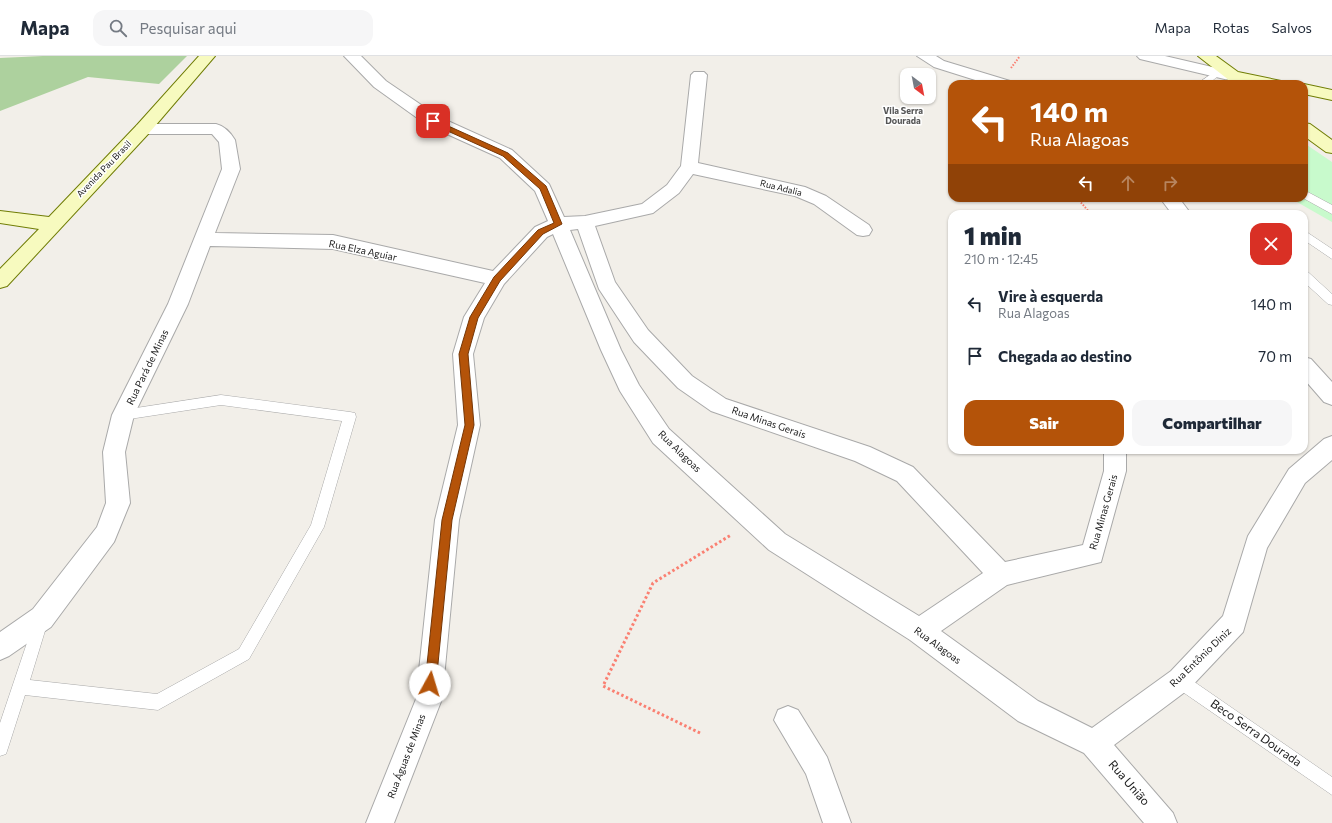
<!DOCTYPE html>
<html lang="pt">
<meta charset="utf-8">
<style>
:root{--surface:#fff;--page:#f6f6f7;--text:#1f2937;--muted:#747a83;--line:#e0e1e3;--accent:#b45309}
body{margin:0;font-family:Commissioner,sans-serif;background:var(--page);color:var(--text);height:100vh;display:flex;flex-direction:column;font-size:15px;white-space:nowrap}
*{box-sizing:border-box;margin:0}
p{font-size:13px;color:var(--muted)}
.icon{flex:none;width:22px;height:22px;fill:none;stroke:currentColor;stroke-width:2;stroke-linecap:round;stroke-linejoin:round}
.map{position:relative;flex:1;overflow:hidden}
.panel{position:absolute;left:948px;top:154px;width:360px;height:244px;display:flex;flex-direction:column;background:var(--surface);border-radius:12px;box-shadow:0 1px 3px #0004}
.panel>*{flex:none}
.guide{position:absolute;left:948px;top:24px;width:360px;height:122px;border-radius:12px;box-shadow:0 1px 3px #0004;background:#b45309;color:#fff;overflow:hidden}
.needle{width:26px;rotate:148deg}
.buttons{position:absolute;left:900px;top:12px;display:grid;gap:8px}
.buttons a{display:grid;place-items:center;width:36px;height:36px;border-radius:8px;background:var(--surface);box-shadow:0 1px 3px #0004;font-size:20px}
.pin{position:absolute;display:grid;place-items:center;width:34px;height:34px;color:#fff;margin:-17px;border-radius:8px;box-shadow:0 2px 6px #0006}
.me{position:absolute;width:44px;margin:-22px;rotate:6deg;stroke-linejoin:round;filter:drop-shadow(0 0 3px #0008)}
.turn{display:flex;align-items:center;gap:14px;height:84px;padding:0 16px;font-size:18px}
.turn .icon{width:52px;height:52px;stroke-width:2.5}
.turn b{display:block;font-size:28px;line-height:34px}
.lanes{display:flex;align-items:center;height:38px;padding:0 16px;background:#0003;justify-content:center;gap:20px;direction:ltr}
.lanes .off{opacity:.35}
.round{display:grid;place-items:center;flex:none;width:42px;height:42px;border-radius:12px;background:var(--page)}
.head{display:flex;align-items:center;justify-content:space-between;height:68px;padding:0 16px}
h1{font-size:24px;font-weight:800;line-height:30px}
.cta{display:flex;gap:8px;margin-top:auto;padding:8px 16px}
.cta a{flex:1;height:46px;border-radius:12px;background:var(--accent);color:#fff;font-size:16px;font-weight:800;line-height:46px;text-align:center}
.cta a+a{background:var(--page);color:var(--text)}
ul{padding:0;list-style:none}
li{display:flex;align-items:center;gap:12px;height:52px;padding:0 16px}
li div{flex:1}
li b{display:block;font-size:15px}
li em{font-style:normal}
header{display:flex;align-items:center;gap:24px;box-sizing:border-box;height:56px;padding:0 20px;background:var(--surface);border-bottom:1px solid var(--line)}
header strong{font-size:19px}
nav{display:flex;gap:22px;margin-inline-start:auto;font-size:14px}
.search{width:280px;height:36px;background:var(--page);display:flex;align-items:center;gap:10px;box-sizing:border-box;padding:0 14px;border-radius:12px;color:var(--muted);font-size:15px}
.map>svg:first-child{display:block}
.forest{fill:#add19e}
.park{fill:#c8facc}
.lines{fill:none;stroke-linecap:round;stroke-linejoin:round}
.lane-casing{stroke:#a9a9a9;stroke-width:1}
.street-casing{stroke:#a9a9a9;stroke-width:2}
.secondary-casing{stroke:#707d05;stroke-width:2}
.path-far1{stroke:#fa8072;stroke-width:2;stroke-dasharray:1.5 1.5;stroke-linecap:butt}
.path{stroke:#fa8072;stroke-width:3;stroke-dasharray:2.5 2.5;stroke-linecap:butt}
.lane{fill:#fff;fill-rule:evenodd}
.street{fill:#fff;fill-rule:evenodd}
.secondary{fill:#f7fabf;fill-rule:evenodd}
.route{fill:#b45309;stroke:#753606}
.labels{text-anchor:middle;stroke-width:3;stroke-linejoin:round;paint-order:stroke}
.far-neighbourhood-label{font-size:9px;font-weight:bold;fill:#555;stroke:#fff}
.far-street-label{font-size:9px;fill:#222;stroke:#fff}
.street-label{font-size:10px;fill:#222;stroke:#fff}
.near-street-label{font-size:12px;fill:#222;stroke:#fff}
</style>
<header>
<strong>Mapa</strong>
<div class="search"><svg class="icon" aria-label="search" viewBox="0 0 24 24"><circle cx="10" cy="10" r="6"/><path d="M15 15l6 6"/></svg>Pesquisar aqui</div>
<nav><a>Mapa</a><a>Rotas</a><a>Salvos</a></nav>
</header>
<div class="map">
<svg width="1332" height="767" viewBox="0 0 1332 767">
<rect width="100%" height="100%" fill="#f2efe9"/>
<path class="forest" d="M43,0H187L159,28L88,21L0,55V2Z"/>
<path class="park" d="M1304,87L1332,106V166L1290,142H1304Z"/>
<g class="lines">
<g class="lane-casing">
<path id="lane" d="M1217,14L1222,17L1208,28H1197Z
M1304,134L1332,149V158L1303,142Z
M1308,177L1332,193V203L1304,184V179Z
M1304,215L1308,216L1332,238V249L1328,248L1304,226Z
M221,339L350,356L355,357L356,361L324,471L249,603L158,654L25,639L8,692L6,698L0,700V667L36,560L41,558L46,560L48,565L30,624L157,638L239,593L311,469L342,365L221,349L123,364L118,363L117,359L118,355L123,354Z
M1180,616L1332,721V739L1174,630L1172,624L1174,618Z"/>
</g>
<g class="street-casing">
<path id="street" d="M344,0H361L386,25L439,61L512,94L549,128L564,161L585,160L642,148L667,129L681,110L691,19L694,16H704L707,19L698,107L805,131L826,140L869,169L872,174L869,179L863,180L857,179L814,148L795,140L693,118L679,137L653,157L595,170L615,226L648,274L692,320L726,343L870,391L913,411L1005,506L1083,489L1104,415V394H1126V415L1101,506L1007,529L941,575L1038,645L1092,672L1171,615L1223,560L1248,480L1289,413L1324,383L1332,380V404L1305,427L1267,492L1243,576L1189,633L1114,689L1173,757L1177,767H1144L1084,697L1018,665L910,584L769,494L653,387L620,335L601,294L553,178L547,181L504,228L484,262L473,298L480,369L459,464L442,643L394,767H366L416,643L435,464L458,369L453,298L464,261L485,227L333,193L210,190L188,248L134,359L125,396L130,447L114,486L51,571L9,600L0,604V576L33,553L97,471L106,447L103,396L112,359L168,248L222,113L219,86L212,78H143L137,77L135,73L137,69L143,68H216C224,70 231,77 235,84L240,113L215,177L333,179L493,215L535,171L548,165L535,135L500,102L427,69L374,31ZM578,173L599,233L634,286L678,332L711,355L855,405L897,425L983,517L919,560L785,478L669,373L639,329L621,294L570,174Z
M917,0H936L944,5L1010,25L1012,28H988L934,11Z
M1137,0H1165L1238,17L1241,20L1238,23L1233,25L1140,3Z
M1160,142H1179L1191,158H1172Z
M1304,301L1311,303L1332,326V349L1324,346L1304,323Z
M788,650L798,654L827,701L851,767H823L806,718L774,664L778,654Z"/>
</g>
<g class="secondary-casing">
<path id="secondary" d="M199,0H215L149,77L7,230L0,232V213L39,173L0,167V155L49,161L137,69Z
M1198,0H1216L1238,16L1281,25L1283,28H1234Z
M1304,28L1332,34V44L1304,38Z
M1304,67L1310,68L1332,84V97L1326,96L1304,80Z"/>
</g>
<path class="path-far1" d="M1011,12L1020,0
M1077,142L1091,158"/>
<path class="path" d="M700,677L603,630L653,527L731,479"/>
<use href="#lane" class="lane"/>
<use href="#street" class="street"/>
<use href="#secondary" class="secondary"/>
</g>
<path class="route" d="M430,64H435L508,97L546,130L562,168L543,178L500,225L478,262L468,298L474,369L452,464L436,628L434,632L430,633L426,632L425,628L442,464L465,369L459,298L470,261L494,221L538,174L554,167L540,133L503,100L430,67Z"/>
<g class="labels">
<g class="far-neighbourhood-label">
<text x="903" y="58">Vila Serra<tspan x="903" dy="10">Dourada</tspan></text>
</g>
<g class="far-street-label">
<text transform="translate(104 113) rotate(-46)" y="3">Avenida Pau Brasil</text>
<text transform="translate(781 132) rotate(14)" y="3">Rua Adalia</text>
</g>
<g class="street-label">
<text transform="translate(363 194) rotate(12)" y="4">Rua Elza Aguiar</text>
<text transform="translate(147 311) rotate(-64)" y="4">Rua Pará de Minas</text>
<text transform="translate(769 366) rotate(19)" y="4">Rua Minas Gerais</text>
<text transform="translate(680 395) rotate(44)" y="4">Rua Alagoas</text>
<text transform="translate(1103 456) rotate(-74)" y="4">Rua Minas Gerais</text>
<text transform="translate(938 589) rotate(36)" y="4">Rua Alagoas</text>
<text transform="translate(1200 601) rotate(-44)" y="4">Rua Entônio Diniz</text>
<text transform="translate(406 700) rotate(-69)" y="4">Rua Águas de Minas</text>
</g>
<g class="near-street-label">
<text transform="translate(1256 677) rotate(35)" y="4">Beco Serra Dourada</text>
<text transform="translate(1129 727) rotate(49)" y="4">Rua União</text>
</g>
</g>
</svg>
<div class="buttons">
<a><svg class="needle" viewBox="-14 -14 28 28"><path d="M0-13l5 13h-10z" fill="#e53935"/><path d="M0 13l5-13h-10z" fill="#747a83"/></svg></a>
</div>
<div class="pin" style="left:433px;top:65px;background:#d93025"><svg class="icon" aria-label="arrive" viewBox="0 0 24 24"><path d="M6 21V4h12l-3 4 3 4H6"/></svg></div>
<svg class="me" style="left:430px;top:628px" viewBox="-20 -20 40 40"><circle r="19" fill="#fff"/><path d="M0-13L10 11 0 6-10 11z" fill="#b45309"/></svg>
<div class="guide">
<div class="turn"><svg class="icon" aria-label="left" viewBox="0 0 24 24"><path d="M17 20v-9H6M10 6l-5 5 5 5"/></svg><div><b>140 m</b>Rua Alagoas</div></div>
<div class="lanes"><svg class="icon" aria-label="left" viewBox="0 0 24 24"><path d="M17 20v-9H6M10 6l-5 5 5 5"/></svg><svg class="icon off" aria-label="ahead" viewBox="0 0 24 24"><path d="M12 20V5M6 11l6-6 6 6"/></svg><svg class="icon off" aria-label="right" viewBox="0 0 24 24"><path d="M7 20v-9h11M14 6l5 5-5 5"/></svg></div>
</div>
<section class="panel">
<div class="head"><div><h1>1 min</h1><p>210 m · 12:45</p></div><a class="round" style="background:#d93025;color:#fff"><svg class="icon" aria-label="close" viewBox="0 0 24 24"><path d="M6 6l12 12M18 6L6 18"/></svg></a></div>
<ul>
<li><svg class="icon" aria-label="left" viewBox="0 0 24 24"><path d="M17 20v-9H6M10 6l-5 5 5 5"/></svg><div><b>Vire à esquerda</b><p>Rua Alagoas</p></div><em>140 m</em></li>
<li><svg class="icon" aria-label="arrive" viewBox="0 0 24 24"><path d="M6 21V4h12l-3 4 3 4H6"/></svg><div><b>Chegada ao destino</b></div><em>70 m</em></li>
</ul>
<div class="cta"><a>Sair</a><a>Compartilhar</a></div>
</section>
</div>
